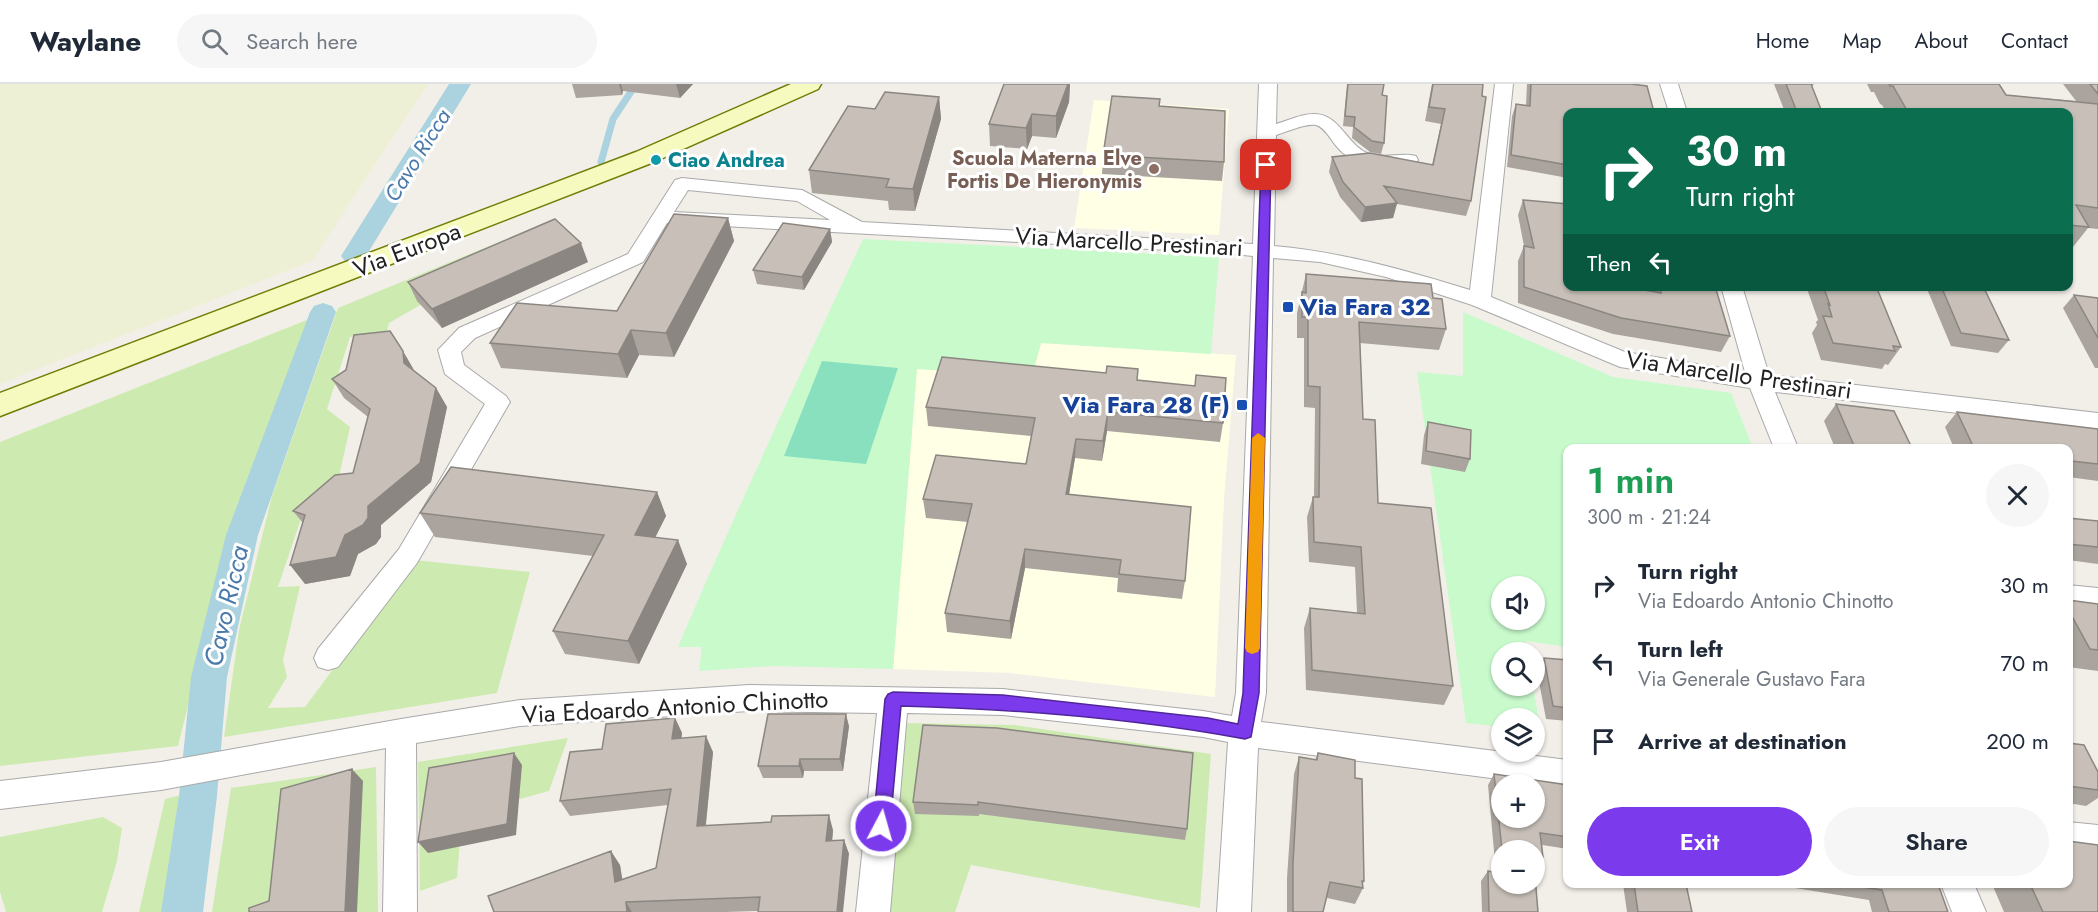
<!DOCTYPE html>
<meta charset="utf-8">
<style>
:root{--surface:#fff;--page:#f6f6f7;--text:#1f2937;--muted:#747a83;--line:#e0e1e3;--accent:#7c3aed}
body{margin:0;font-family:Jost,sans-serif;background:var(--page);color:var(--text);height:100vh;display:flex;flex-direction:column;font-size:22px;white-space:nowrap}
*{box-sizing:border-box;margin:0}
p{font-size:20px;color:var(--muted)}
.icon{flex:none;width:33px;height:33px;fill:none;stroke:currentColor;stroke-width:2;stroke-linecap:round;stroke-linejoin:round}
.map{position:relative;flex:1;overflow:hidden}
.details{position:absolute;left:1563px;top:360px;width:510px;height:444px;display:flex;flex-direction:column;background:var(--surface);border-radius:12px;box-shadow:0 2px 4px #0004}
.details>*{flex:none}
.guide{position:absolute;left:1563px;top:24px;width:510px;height:183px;border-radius:12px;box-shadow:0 2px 4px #0004;background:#0b6e4f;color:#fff;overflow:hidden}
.tools{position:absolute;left:1491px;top:492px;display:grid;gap:12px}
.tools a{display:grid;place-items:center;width:54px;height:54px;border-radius:50%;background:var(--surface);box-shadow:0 2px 4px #0004;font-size:30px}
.pin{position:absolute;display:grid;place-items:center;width:51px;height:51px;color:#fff;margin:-26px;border-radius:12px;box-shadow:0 3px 9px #0006}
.me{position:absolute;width:66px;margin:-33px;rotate:6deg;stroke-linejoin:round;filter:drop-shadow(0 0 4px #0008)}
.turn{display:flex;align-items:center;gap:21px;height:126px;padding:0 24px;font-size:27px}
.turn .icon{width:78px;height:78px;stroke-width:2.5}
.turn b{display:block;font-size:42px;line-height:51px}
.then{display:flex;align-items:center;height:57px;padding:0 24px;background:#0003;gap:12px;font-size:22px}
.round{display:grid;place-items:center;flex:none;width:63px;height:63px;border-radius:32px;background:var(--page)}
.overview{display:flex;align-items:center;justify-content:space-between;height:102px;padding:0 24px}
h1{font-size:36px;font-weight:600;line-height:45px;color:#1e9e55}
.primary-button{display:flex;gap:12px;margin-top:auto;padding:12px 24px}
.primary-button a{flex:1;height:69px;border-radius:36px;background:var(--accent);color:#fff;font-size:24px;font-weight:600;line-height:69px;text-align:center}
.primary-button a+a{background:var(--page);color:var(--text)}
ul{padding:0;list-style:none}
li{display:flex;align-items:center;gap:18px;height:78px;padding:0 24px}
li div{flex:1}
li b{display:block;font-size:22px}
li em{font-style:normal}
header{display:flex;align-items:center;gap:36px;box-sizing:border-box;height:84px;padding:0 30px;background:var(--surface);border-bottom:2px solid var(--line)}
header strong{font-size:28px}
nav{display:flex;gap:33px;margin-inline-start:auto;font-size:21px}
.search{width:420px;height:54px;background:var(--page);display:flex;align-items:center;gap:15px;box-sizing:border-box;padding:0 21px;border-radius:33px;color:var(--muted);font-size:22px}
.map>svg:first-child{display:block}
.education{fill:#ffffe5}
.farmland{fill:#eef0d5}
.grass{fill:#cdebb0}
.park{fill:#c8facc;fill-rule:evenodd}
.pitch{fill:#88e0be}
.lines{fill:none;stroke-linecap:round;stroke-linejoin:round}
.stream{stroke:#aad3df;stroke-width:7}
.canal{fill:#aad3df;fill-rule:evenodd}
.street-casing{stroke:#a9a9a9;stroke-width:2}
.secondary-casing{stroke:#707d05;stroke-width:3}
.street{fill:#fff;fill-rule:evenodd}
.secondary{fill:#f7fabf;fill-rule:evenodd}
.wall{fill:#aba49e;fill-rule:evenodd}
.shaded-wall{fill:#8b8681}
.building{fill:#c7bfb8;stroke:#8b8681;stroke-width:1.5;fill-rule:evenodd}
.route{fill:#7c3aed;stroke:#51269a;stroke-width:1.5}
.slow{fill:#f59e0b}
.culture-dot{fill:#0f9aa8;stroke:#fff;stroke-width:2}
.education-dot{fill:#8d6e63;stroke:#fff;stroke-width:2}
.transit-dot{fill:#1a4fb4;stroke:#fff;stroke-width:2}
.labels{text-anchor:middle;stroke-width:6;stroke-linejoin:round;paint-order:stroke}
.far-education-label{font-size:20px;font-weight:bold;fill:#785e54;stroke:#fff;text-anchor:end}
.far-culture-label{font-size:20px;font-weight:bold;fill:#0d838f;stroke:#fff;text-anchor:start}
.far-water-label{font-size:22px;font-style:italic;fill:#4a7aab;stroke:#fff}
.street-label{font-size:24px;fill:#222;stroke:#fff}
.transit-label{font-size:24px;font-weight:bold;fill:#164399;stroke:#fff;text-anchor:start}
.water-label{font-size:26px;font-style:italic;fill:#4a7aab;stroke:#fff}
</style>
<header>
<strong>Waylane</strong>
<div class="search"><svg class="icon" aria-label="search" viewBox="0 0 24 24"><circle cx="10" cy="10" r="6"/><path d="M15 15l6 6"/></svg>Search here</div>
<nav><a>Home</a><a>Map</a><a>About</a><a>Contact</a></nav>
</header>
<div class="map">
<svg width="2098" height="828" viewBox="0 0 2098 828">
<rect width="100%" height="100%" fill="#f2efe9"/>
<path class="education" d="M1094,16L1229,25L1219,151L1074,144Z
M1041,259L1236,271L1224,415L1215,613L1010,589L893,585L917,285L1032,292Z"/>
<path class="farmland" d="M0,0H428L312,177L0,300Z"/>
<path class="grass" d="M516,151L525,160L414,210L422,220L389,239L386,251L350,253L327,325L350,343L337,402L301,435L278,503L300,502L283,576L287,593L268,624L305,623L414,476L530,488L497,609L224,653L239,546L272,412L338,224Z
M312,234L260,364L221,489L178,662L0,682V358Z
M901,639L1014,641L1211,670L1200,824L971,781L955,828H889Z
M568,654L549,707L462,731L457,794L420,807L418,678Z
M376,683L378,828H212L231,704Z
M185,710L163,828H139L165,715Z
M103,733L122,744L117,777L102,828H6L0,808V753Z"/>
<path class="park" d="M863,155L1219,173L1211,270L1041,259L1032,292L917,285L893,585L773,582L699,587L702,563H678C736,426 800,291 863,155Z
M1463,228L1613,293L1731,309L1753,364H1568L1567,563L1526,557L1527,568H1502V602H1533L1541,648L1535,647L1534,634H1502L1501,643L1466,639L1417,288L1463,292ZM1502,502H1534V536H1502Z"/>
<path class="pitch" d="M822,277L898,284L866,380L784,372Z"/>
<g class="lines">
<path class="stream" d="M601,78L613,35L636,0"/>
<path class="canal" d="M449,0H471L363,177L354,180L345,177L341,172Z
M323,219L332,222L336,228L258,451L227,593L217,712L203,828H161L179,712L191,593L226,451L310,228L314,222Z"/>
<g class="street-casing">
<path id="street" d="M1259,0H1277L1276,40C1287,37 1301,30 1313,30C1340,29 1346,61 1369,70C1385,75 1401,68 1416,72L1418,76L1416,80C1391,88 1356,85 1338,64C1332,58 1325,43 1316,41C1305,39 1287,48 1276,51L1274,162C1342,168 1405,186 1470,206L1495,0H1513L1491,213L1625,268L1745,288L1721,202H1742L1769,291L2098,329V345L1775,308L1798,364H1774L1750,304L1620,283L1472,221L1386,193L1320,178L1273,174L1266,609L1261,638L1568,676V704L1258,664L1251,828H1217L1228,658L1203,653L1003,631L907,629L890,828H856L877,629L749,627L520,642L416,659L417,828H383L386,664L161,706L0,725V697L161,678L401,635L520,616L749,601L1003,605L1203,627L1232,632L1236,609L1253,172L1223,169L667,139L643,178L475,254L461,268L464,281L506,312L510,318L417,479L338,583L328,586L318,583L314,574L318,565L399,465L485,320L445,290L438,266L459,244L628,170L675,96L682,94L802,106L862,138L1253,160ZM688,106L797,117L830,136L674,128Z
M1660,0H1678L1687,28H1669Z
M2068,501L2098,504V526L2068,523Z
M2068,738L2098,741V771L2068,768Z
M1941,800H1974L1986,828H1952Z"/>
</g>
<g class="secondary-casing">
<path id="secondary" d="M791,0H821L818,5L654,78L0,332V309L636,68Z"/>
</g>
<use href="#street" class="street"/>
<use href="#secondary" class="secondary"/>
</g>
<path class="wall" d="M572,0H693L680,14L623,7L622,11L576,14Z
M1004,0H1070L1069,18L1056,54L1032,52L1027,65L990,62L989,40Z
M1347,0H1384L1382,11L1384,59L1381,70L1370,68L1352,54L1353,43L1343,42Z
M1432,0H1483L1471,117L1466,132L1397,120L1393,134L1361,138L1340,113L1329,88L1332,73L1432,81L1441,40L1425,37Z
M1527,0H1631L1568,28V94L1507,83L1512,32L1516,20L1526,21Z
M1774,0H1814L1812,3L1822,28H1785Z
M1867,0H1999L2006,11L2076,17L2063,0H2098V145L2088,144L2073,163L2068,162V28H1886L1882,21L1880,20L1874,8H1871Z
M939,13L941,35L915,127L889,126L888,117L812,109L809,86L875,25Z
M1159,23L1224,78L1222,97L1102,90L1103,71Z
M1523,116L1568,202L1652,207V202H1715L1730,252L1721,268L1613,250L1518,219V177L1524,162L1518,131Z
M728,134L734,157L674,273L639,271L627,294L501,284L490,259L617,227Z
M830,145L832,158L804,206L757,200L753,186Z
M588,178L442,244L417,217L408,198Z
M1306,190L1433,214L1446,245L1439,266L1360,259L1363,335L1378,419L1453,602L1444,621L1306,606L1304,544L1310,524L1357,529L1355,483L1309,478L1307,433L1313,413H1314L1315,324L1304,323V254H1297V229Z
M1806,202H1876L1901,263L1888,281L1885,280L1882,285L1821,276L1812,249L1817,241L1816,238L1818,236Z
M1929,202H1983L2009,256L1998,269L1951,262L1927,205Z
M2074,211L2098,214V284H2095L2063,224Z
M414,287L436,304L447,323L431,398L381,441V453L376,460L358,470L350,492L305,500L303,439L293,427L353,389L368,333L344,314L332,295Z
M1196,291L1223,339L1220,358L1107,347L1102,377L1075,374L1069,410L1185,497L1182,515L1117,508L1118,494L1025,484L1011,555L947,548L945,529L968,438L926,434L923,415L1026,380L1031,352L928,342L926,323L1137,296L1195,302Z
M1836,320L1912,364H1835L1824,337Z
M1957,328L2098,345V397L2068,393V364H1954L1945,343Z
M1428,338L1470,375L1465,388L1421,380L1424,351Z
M657,408L666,432L655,453L687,480L639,580L565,570L553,547L593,472L435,453L420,429Z
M2068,434L2098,437V480L2068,476Z
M2068,516L2098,520V587L2068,583Z
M1544,574L1568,576V637L1546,635L1537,587Z
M675,634L682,649L681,654L713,668L706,741L833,746L832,756H844L849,770L758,827L725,828H494L620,781L622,795L656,784L668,721L570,732L560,717L602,665Z
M923,641L1187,745L1185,756L979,730V732L915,730L913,718Z
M849,642L843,687H804L803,694H763L758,682Z
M2068,659L2098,688V714L2086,722L2068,719Z
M1318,669L1355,694L1364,797L1363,800V804L1355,820L1327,814L1323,828H1287V794L1294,690L1299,673L1315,676Z
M1494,690L1568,701V765L1542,761L1543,773L1536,783H1535L1538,828H1482L1481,797L1488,787L1496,789L1488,701ZM1502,766H1534V800H1502Z
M1623,800H1686L1692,828H1627Z
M1771,800H1938L1948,828H1872L1869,816Z
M1992,800H2068L2098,828H2004Z"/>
<path class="shaded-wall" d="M619,0H621L623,7L622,11Z
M676,0H693L680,14Z
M1068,0H1070L1069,18L1056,54V32Z
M939,13L941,35L915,127L913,105Z
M1032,30V52L1027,65L1026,44Z
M1397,119L1393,134L1361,138L1365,123Z
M728,134L734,157L674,273L666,249Z
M830,145L832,158L804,206L802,193Z
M581,159L588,178L442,244L432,225Z
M631,246L639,271L627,294L618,270Z
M403,267L414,286L404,279Z
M436,304L447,323L431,398L381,441V453L376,460L358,470L350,492L305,500L290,481L345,451Z
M1108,328L1107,347L1102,377L1103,357Z
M1076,355L1075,374L1066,429V410Z
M657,408L666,432L645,474L635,451Z
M678,456L687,480L639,580L628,557Z
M1025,465V484L1011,555L1010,537Z
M846,630L849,642L843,687L840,675Z
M675,634L682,649L680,671L672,655Z
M706,652L713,668L704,756L697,742Z
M514,669L522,681L516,751L428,769L418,758Z
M800,675L804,687L803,694L799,682Z
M352,685L363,697L357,828H345Z
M829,731L833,746L831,771L826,757Z
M844,756L849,770L843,828H837Z
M611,767L620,781L625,812L615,798Z
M626,818L632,828H627Z"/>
<path class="building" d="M1004,0H1068L1056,32L1032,30L1026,44L989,40Z
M1348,0H1384L1382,11L1387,12L1384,59L1372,57L1354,43L1355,33L1345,32Z
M1433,0H1483L1482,12L1486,13L1471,117L1384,102L1397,119L1365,123L1343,98L1332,73L1370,69L1433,81L1445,25L1429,23Z
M1531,0H1631L1647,2L1654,28H1568V81L1511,71L1516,20L1530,22Z
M1786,0H1811L1822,28H1797Z
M1889,0H1999L2006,11L2098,20V124L2076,121L2089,143L2068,141V28H1908L1893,2H1890Z
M2090,0H2098V10Z
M885,8L939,13L913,105L886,103L889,95L809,86L848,22L875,25Z
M1112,12L1160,15L1159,22L1225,27L1224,78L1103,71Z
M1523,116L1568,120V202H1623L1661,209L1660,202H1715L1730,252L1621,234L1524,203V162L1534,164Z
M674,130L728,134L666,249L631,246L618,270L490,259L517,219L617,227Z
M555,135L581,159L432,225L408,198Z
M783,139L830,145L802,193L753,186Z
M1306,190L1431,200L1433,214L1442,215L1446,245L1359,238L1363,335L1375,336L1378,419L1431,424L1453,602L1312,586L1310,524L1365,530L1361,463L1314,458L1313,413H1319L1320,303L1308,302V233H1302V208L1306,209Z
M1823,202H1876L1901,263L1893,262L1895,267L1833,259L1823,232L1832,233L1828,220L1830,221Z
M1941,202H1983L2009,256L1961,249Z
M2074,211L2098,214V254Z
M390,247L403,267L404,279L436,304L420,379L368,422V434L363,441L345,451L336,473L290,481L305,431L293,427L335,391L353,389L370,325L332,295L346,286L354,251Z
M942,273L1106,289L1107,282L1138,285L1137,296L1195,302L1196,291L1226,294L1223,339L1108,328L1103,357L1076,355L1066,410L1191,423L1185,497L1119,490L1121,476L1025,465L1010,537L945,529L972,420L923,415L936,371L1026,380L1035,334L926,323Z
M1836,320L1894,327L1912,364H1855Z
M1957,328L2098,345V380L2071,377L2068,372V364H2013L2000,363V364H1974Z
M1428,338L1471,346L1470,375L1426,367Z
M451,383L657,408L635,451L678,456L628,557L553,547L604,451L420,429Z
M2068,434L2098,437V463L2068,460Z
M2068,516L2098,520V566L2090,565L2068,525Z
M1544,574L1568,576V624L1553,622Z
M768,630H846L840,675H800L799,682H758Z
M675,634L672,655L706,652L697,742L771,738L772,732L829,731L826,757L844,756L837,828H758L760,813L626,818L627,828H494L488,812L611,767L615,798L656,784L671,705L560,717L570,668L602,665L606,640Z
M923,641L997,644L1193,669L1187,745L978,718V721L913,718Z
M2068,659L2084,661L2098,688V706L2068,702Z
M514,669L507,740L418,758L429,684Z
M1318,669L1355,676V694L1362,695L1364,797H1362L1363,804L1330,798L1323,828H1293V779L1299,673L1317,676Z
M352,685L345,828H249V824L269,817L281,705Z
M1494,690L1568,701V753L1540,749L1543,773L1534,772V766H1502ZM1502,700H1534V734H1502Z
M2068,757L2098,761V828H2043L2030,800H2068Z
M1534,780L1538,828H1489L1488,787L1502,790V800H1534Z
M1634,800H1686L1692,828H1638Z
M1843,800H1938L1948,828H1889L1882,806Z"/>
<path class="route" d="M1266,78L1271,81L1259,609L1251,653L1245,655C1132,634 1016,625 901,622L890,742L887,747L881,750L875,747L873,742L885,615L888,610L893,608L1003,611L1208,634L1238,640L1243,609L1261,81Z"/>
<path class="slow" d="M1258,349L1265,354L1260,564L1258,568L1252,570L1247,568L1245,564L1252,354Z"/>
<circle class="culture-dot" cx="656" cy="76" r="6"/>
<circle class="education-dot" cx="1154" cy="85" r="6"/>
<g class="transit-dot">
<rect x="1282" y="217" width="12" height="12" rx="3"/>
<rect x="1236" y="315" width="12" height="12" rx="3"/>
</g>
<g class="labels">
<g class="far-education-label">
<text x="1142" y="81">Scuola Materna Elve<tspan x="1142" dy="23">Fortis De Hieronymis</tspan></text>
</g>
<g class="far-culture-label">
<text x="668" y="83">Ciao Andrea</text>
</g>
<g class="far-water-label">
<text transform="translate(417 71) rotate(-58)" y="8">Cavo Ricca</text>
</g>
<g class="street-label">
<text transform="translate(1129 158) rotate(3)" y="8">Via Marcello Prestinari</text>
<text transform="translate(407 166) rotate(-21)" y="8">Via Europa</text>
<text transform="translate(1739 291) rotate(8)" y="8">Via Marcello Prestinari</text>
<text transform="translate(675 623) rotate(-3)" y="8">Via Edoardo Antonio Chinotto</text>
</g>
<g class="transit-label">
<text x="1300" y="231">Via Fara 32</text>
<text x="1230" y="329" text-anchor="end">Via Fara 28 (F)</text>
</g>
<g class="water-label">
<text transform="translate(226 522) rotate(-77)" y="9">Cavo Ricca</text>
</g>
</g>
</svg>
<div class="tools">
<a><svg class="icon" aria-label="sound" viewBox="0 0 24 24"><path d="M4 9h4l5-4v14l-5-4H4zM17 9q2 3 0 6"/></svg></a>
<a><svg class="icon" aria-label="search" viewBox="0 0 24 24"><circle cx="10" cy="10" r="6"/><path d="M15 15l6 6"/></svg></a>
<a><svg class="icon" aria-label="layers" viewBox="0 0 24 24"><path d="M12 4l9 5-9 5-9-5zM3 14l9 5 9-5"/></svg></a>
<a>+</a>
<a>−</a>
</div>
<div class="pin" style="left:1266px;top:81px;background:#d93025"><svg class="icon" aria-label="arrive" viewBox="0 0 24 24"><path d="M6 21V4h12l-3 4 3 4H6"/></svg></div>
<svg class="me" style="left:881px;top:742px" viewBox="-20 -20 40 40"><circle r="17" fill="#7c3aed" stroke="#fff" stroke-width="3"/><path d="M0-11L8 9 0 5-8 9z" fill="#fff"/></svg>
<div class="guide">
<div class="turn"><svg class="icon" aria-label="right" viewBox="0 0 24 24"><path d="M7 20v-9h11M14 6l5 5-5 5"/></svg><div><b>30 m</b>Turn right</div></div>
<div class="then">Then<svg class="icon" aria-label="left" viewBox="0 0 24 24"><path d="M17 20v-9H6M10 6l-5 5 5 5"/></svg></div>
</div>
<section class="details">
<div class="overview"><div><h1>1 min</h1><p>300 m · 21:24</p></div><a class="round"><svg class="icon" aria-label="close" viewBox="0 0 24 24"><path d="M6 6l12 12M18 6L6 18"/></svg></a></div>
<ul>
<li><svg class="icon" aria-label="right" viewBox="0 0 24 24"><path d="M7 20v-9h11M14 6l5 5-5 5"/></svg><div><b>Turn right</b><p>Via Edoardo Antonio Chinotto</p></div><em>30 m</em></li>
<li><svg class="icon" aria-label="left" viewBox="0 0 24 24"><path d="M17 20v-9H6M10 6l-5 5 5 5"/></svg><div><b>Turn left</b><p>Via Generale Gustavo Fara</p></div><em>70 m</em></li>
<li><svg class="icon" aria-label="arrive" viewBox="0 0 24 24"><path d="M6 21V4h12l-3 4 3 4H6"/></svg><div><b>Arrive at destination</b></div><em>200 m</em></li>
</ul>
<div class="primary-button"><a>Exit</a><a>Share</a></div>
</section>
</div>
